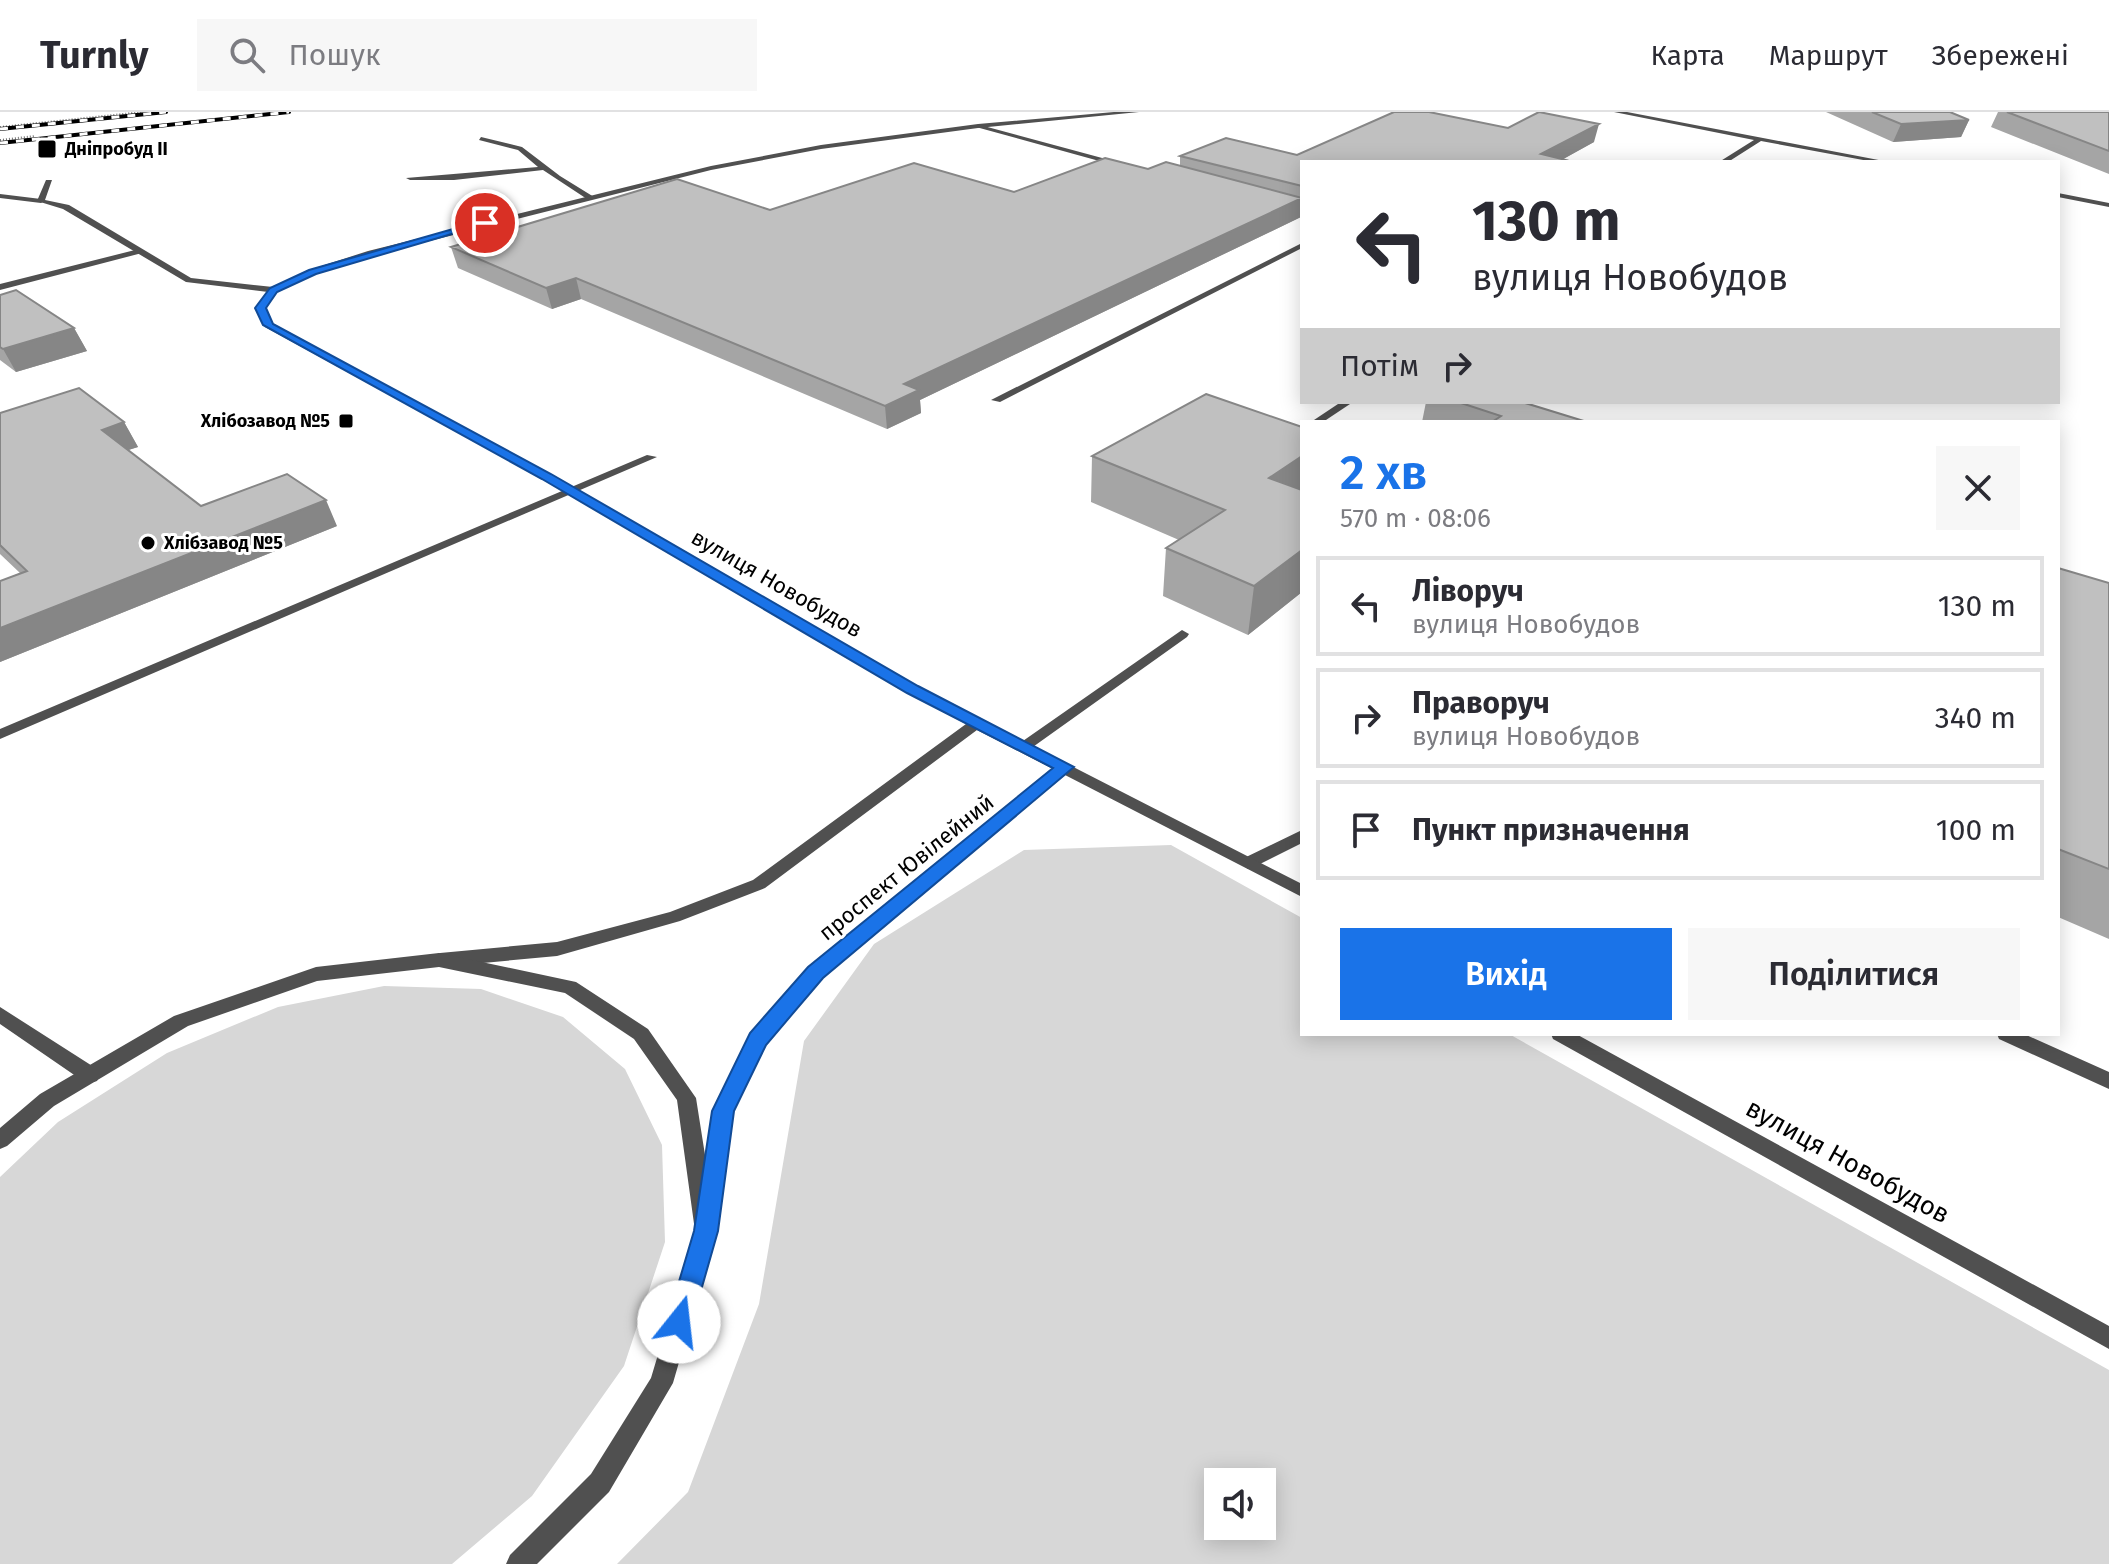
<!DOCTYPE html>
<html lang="uk">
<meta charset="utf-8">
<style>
:root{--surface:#fff;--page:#f7f7f7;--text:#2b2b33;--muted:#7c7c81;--line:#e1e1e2;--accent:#1a73e8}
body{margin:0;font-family:"Fira Sans",sans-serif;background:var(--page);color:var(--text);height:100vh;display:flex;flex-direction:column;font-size:30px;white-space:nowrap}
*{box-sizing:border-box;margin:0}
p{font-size:26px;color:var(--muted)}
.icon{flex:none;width:44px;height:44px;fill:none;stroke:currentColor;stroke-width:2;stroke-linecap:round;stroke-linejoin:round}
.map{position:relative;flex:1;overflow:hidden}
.drawer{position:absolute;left:1300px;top:308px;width:760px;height:616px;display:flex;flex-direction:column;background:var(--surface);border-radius:0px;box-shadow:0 4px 20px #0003}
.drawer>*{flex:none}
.top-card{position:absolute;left:1300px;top:48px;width:760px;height:244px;border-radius:0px;box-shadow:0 4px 20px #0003;background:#fff;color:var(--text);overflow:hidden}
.tools{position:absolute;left:1204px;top:1356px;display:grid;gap:16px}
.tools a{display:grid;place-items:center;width:72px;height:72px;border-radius:0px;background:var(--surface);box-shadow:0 4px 20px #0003;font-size:40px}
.pin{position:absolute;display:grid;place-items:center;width:68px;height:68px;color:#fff;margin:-34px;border:4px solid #fff;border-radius:50%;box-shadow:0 2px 8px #0007}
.me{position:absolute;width:88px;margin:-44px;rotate:16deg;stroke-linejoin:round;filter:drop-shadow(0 0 6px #0008)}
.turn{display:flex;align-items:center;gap:28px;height:168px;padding:0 40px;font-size:36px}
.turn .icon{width:104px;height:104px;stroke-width:2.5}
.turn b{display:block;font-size:56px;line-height:68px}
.then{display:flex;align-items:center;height:76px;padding:0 40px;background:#0003;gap:16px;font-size:30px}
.round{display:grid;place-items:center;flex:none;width:84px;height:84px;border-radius:0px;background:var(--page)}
.summary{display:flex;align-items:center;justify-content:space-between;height:136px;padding:0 40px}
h1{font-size:48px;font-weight:600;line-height:60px;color:var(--accent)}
.cta{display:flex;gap:16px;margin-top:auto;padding:16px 40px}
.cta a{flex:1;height:92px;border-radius:0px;background:var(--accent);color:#fff;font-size:32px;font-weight:600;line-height:92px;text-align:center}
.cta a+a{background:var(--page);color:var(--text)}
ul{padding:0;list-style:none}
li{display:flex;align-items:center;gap:24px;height:100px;margin:0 16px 12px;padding:0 24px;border:4px solid var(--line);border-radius:0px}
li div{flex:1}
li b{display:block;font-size:30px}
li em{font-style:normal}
header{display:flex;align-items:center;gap:48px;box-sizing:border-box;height:112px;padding:0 40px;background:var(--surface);border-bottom:2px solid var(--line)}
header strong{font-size:38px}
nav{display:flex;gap:44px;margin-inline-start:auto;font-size:28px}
.search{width:560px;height:72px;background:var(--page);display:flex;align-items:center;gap:20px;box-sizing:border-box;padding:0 28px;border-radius:0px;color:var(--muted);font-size:30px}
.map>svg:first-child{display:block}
.green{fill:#d7d7d7;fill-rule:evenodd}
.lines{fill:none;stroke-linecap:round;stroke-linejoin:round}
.path{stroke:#727272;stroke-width:2;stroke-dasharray:1 2;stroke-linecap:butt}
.service{fill:#505050;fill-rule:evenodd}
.minor{fill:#505050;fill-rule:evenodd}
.tertiary{fill:#505050;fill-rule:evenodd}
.rail-casing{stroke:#000;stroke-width:4}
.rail{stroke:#fff;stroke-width:3;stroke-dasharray:8;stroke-linecap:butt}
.wall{fill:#a5a5a5}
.shaded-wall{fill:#868686}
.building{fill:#c0c0c0;stroke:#868686;stroke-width:2}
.route{fill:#1a73e8;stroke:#114b97;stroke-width:2}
.poi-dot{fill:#000;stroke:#fff;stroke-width:3}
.labels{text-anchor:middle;stroke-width:6;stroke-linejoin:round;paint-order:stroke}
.far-poi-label{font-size:18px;font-weight:bold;fill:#000;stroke:#fff;text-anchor:start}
.street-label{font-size:22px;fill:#000;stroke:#fff}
.near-street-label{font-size:26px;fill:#000;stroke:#fff}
</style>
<header>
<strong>Turnly</strong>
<div class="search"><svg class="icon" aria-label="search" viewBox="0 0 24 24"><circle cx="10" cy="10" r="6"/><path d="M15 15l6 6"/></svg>Пошук</div>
<nav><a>Карта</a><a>Маршрут</a><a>Збережені</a></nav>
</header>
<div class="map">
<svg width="2109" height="1452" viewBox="0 0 2109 1452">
<rect width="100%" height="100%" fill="#fff"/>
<path class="green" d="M1171,733L1302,806V922H1509L2109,1258V1452H617L688,1380L759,1192L804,929L874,832L1024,738ZM1218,1370H1262V1414H1218Z
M384,874L481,877L563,905L625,957L662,1033L665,1130L624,1254L532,1384L452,1452H0V1065L58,1010L167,941L278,895Z"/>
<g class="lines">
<path class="path" d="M0,15L142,0
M0,28L35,24"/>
<path class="service" d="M1614,0H1627L1889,50H1874L1761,29L1728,50H1719L1754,28Z
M976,13H980L1128,53L1121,55L976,15Z
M481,25L522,35L560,64L594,85L587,87L543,58L454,68H410L406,66L538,55L518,38L479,28Z
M2058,81L2109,91V95L2058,85Z
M0,82L41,87L45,89L41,91L0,86Z
M1302,131V136L1000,290L991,288Z
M139,137L143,139L142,141L0,178V172Z
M1341,290H1353L1323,310H1311Z
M647,343L657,345L0,627V617Z
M1182,518L1189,522L1187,525L1030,637H1020L1018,634L1020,631Z
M1302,718V731L1254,755L1248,757L1240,751L1242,747Z
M0,895L97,957L100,963L97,969L90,971L83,969L0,912Z
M1997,922H2024L2109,960V977L1999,927Z"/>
<path class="minor" d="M1114,0H1139L978,16L821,37L711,58L374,143L315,162L277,180L266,196L272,211L575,376L917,575L1302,772V785L1065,663L821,866L765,932L733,999L719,1101L716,1108L709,1110L702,1108L699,1101L713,999L751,922L809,856L1053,657L977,618L765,776L680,809L557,844L440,855L434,853L431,848L434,843L440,841L557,830L670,800L753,768L966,612L907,581L567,380L265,215L256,196L268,180L186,170L63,97L37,89L46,68H52L45,88L69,93L191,166L273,175L309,158L368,139L711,54L821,33L978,12Z
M1551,922H1576L2109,1214V1237L1553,927Z"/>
<path class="tertiary" d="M439,841L576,870L648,917L696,986L717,1119L673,1271L609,1380L537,1452H506L510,1443L591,1362L651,1266L695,1119L677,988L634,927L565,881L439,855L317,869L188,914L54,994L7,1034L0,1037V1016L40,982L174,904L316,855Z"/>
<g class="rail-casing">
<path id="rail" d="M0,17L166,0
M0,31L289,0"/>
</g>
<use href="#rail" class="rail"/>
</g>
<path class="wall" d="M1826,0H1950L1969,8L1961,25L1893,30Z
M1998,0H2109V62L1991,15Z
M1508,16L1594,30L1563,47L1302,50L1301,105L920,288L921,301L887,317L581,187L552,197L458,156L451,135L770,98L1014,80L1148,57L1180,54V44L1297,43Z
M0,183L74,216L87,239L16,260L0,248Z
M1426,290H1529V292L1587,310H1422Z
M0,301L124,310L138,335L128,338L201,394L337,414L0,550V469L20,461L0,442Z
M1302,315V480L1248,523L1163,484L1166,436L1179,428L1091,390L1092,344Z
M2058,456L2109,471V827L2058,805Z"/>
<path class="shaded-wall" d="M1969,8L1961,25L1893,30L1901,12Z
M1599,12L1594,30L1558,50L1541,42Z
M1302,86L1301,105L920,288L921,301L887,317L885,294L904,272Z
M576,166L581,187L552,197L546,176Z
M74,216L87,239L16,260L3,237Z
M124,310L138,335L116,342L102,318Z
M1302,344V385L1269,366Z
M326,388L337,414L0,550V516Z
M1302,438V480L1248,523L1254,474Z"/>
<path class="building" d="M1394,0H1429L1508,16L1539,0L1599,12L1541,42L1566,48L1562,50H1302V74L1180,44L1226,26L1297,43Z
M1872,0H1950L1969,8L1901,12Z
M2007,0H2109V39Z
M1105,46L1148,57L1166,50L1302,86L904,272L919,278L885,294L576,166L546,176L451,135L677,67L770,98L914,51L1014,80Z
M16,178L74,216L3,237L0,235V183Z
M79,276L124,310L102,318L201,394L287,362L326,388L0,516V469L27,459L0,433V301Z
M1206,282L1302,315V344L1269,366L1302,378V438L1254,474L1166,436L1225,398L1092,344Z
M1458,290H1522L1587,310H1492L1501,304Z
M2058,456L2109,471V757L2058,737Z"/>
<path class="route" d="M481,109L489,111L316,162L277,180L266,196L273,212L551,362L918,574L1074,655L823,866L766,933L734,999L718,1119L692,1210L688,1219L679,1222L670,1219L667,1210L694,1119L712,999L750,921L808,855L1053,656L907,581L542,367L263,213L255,196L270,176L309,158Z"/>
<g class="poi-dot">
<rect x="37" y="27" width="20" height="20" rx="4"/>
<rect x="338" y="301" width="16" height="16" rx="4"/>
<circle cx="148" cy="431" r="8"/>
</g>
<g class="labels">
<g class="far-poi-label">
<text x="65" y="43">Дніпробуд ІІ</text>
<text x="330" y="315" text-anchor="end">Хлібозавод №5</text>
<text x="164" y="437">Хлібзавод №5</text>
</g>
<g class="street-label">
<text transform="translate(777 471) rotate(30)" y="8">вулиця Новобудов</text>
<text transform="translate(906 755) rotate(-39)" y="8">проспект Ювілейний</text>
</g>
<g class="near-street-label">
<text transform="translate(1848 1049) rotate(29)" y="9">вулиця Новобудов</text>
</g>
</g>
</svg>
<div class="tools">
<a><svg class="icon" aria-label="sound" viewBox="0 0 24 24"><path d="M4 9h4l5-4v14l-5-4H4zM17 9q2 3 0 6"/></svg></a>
</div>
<div class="pin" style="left:485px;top:111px;background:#d93025"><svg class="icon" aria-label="arrive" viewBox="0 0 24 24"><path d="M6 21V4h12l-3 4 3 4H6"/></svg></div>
<svg class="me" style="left:679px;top:1210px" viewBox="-20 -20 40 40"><circle r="19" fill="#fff"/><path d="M0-13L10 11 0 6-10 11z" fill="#1a73e8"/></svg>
<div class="top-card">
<div class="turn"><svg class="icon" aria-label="left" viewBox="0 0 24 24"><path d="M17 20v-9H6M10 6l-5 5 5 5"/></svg><div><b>130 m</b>вулиця Новобудов</div></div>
<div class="then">Потім<svg class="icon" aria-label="right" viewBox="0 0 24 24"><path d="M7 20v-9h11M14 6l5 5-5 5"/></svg></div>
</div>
<section class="drawer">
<div class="summary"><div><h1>2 хв</h1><p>570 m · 08:06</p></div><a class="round"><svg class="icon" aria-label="close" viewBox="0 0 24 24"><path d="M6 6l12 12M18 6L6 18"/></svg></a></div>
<ul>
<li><svg class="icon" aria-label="left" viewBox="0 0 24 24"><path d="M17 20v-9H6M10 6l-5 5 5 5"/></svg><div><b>Ліворуч</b><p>вулиця Новобудов</p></div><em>130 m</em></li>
<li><svg class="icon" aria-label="right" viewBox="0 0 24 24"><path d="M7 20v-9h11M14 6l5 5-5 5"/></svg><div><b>Праворуч</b><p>вулиця Новобудов</p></div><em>340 m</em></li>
<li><svg class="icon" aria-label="arrive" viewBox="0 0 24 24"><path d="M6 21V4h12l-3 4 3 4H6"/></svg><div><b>Пункт призначення</b></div><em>100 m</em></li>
</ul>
<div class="cta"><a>Вихід</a><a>Поділитися</a></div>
</section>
</div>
